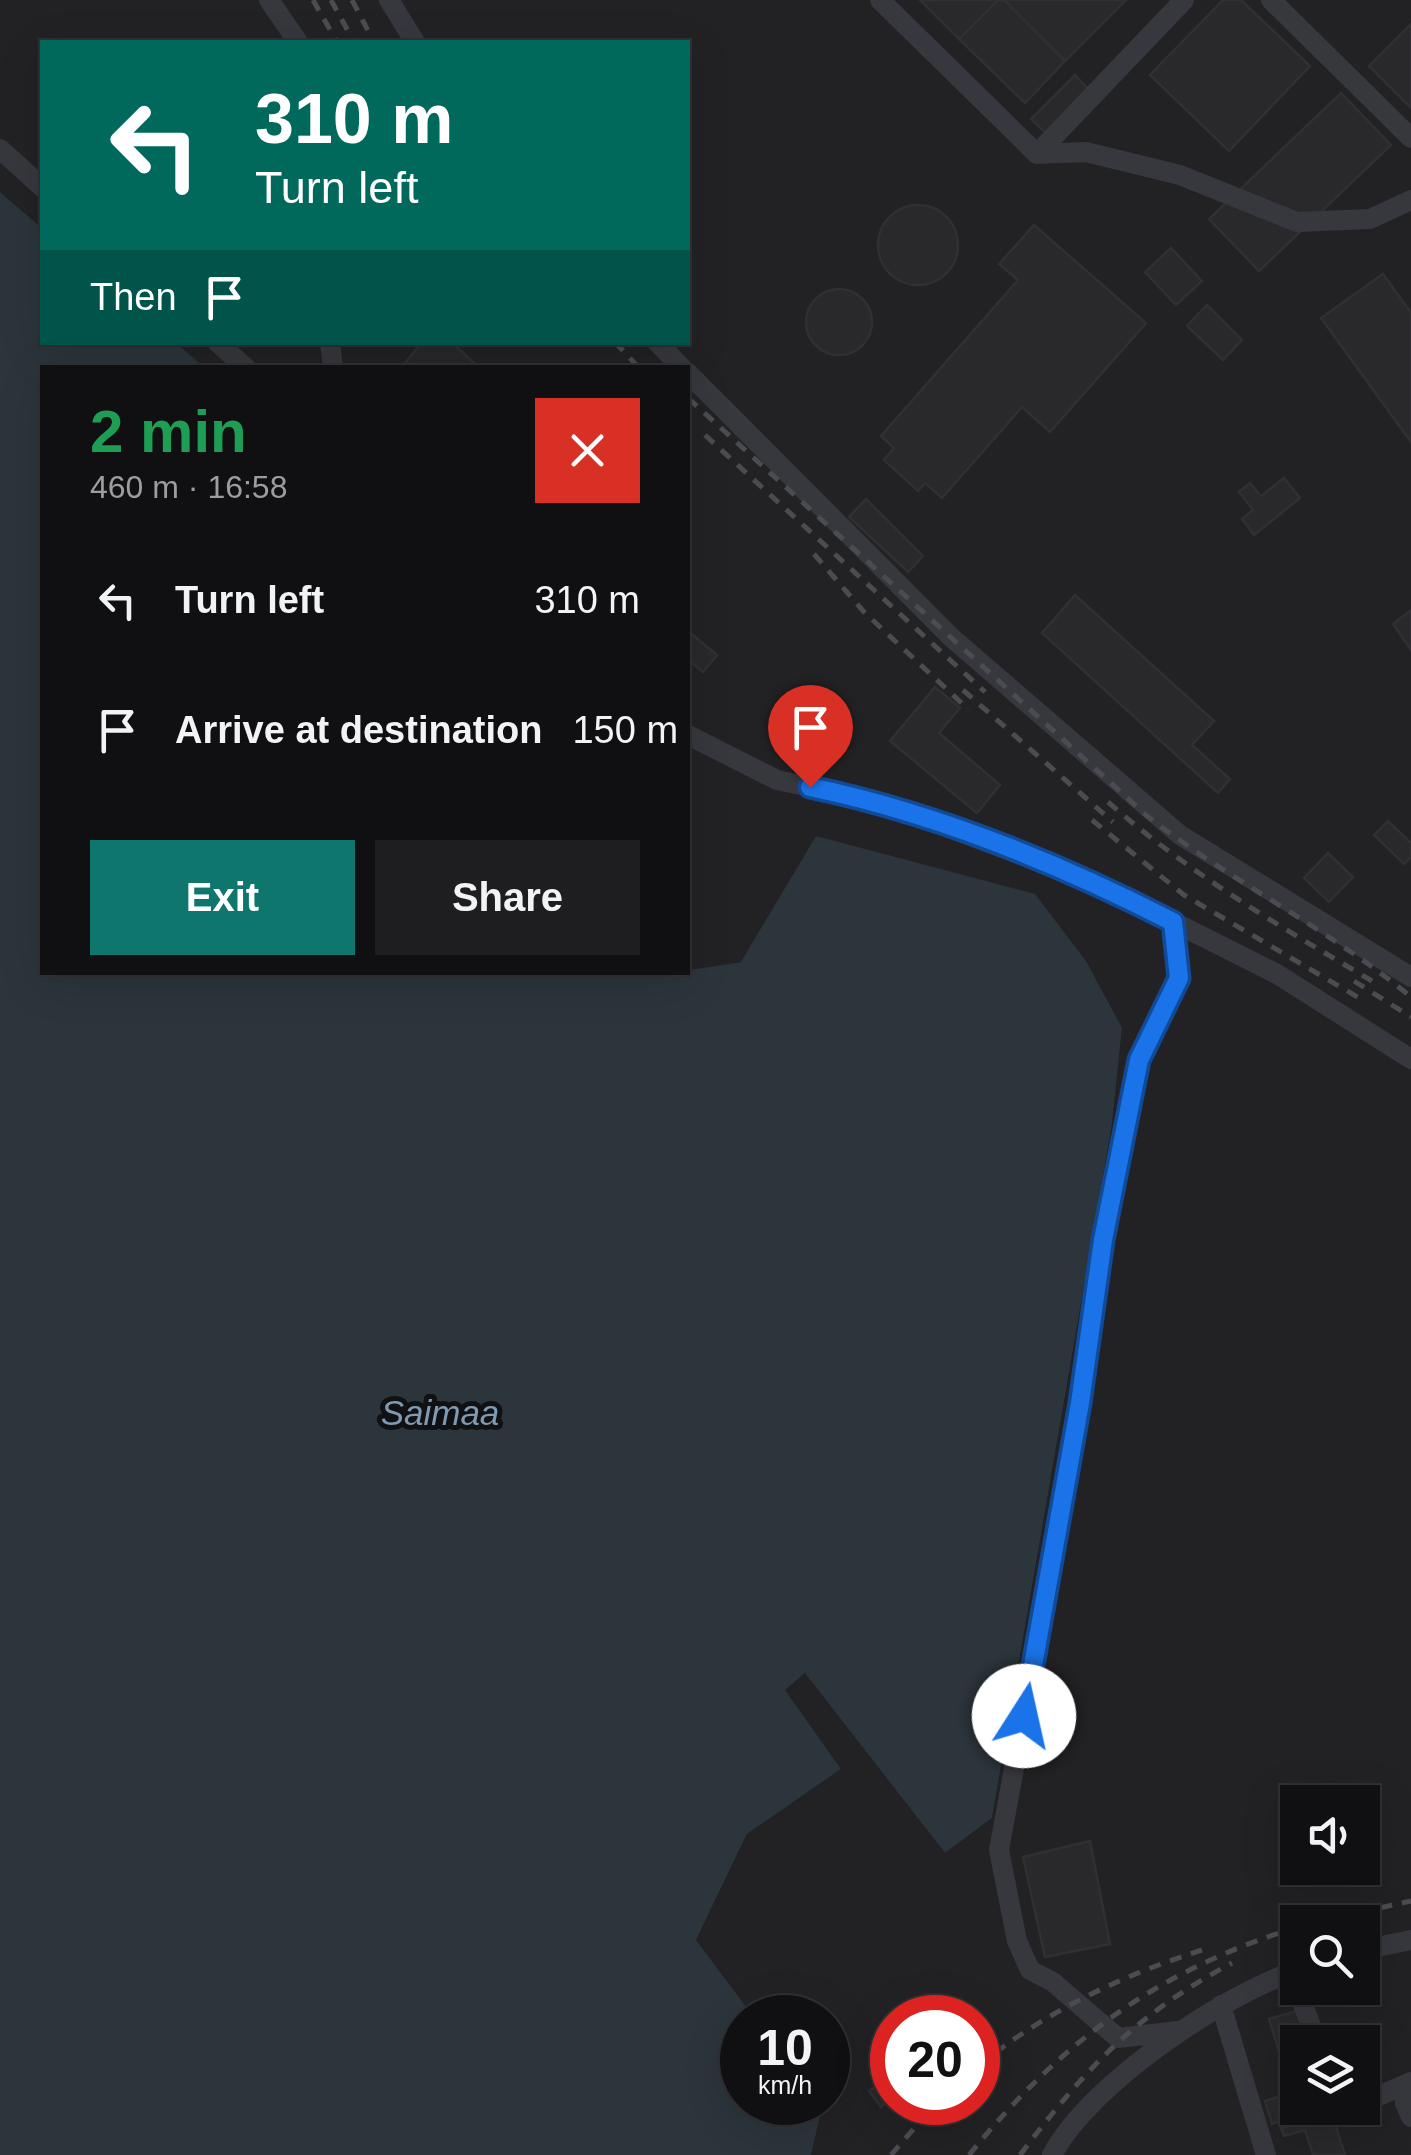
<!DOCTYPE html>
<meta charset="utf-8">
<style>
:root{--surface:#101012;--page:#1e1e20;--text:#f1f3f6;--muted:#9c9d9f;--line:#303032;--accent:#0f766e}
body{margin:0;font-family:Arial,sans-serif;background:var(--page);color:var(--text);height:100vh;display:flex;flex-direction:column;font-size:38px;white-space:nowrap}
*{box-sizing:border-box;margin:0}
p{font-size:32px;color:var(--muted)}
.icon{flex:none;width:55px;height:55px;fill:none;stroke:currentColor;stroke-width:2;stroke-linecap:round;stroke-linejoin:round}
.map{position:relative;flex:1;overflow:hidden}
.panel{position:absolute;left:40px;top:365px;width:650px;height:610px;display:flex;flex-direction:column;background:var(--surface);border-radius:0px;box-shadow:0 10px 40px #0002,0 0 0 2px var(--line)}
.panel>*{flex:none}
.guide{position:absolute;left:40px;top:40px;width:650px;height:305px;border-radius:0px;box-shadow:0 10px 40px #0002,0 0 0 2px var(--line);background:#00695c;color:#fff;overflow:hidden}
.tools{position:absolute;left:1280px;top:1785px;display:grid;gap:20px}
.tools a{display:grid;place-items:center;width:100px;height:100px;border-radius:0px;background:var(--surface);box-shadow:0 10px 40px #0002,0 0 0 2px var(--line);font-size:50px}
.speed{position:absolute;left:720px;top:1995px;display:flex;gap:20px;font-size:50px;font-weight:700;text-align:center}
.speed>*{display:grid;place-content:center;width:130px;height:130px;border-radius:50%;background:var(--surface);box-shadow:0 10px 40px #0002,0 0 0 2px var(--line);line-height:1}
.speed small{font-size:25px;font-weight:400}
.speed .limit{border:15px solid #d22;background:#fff;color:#111}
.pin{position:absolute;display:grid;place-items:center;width:85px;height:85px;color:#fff;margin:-102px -42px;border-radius:50% 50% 50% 0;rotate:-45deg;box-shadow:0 0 10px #0007}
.pin .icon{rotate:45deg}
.me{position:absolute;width:110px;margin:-55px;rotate:10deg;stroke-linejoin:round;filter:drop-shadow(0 0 8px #0008)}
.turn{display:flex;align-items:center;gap:35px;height:210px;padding:0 50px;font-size:45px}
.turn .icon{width:130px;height:130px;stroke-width:2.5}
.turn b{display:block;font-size:70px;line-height:85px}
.then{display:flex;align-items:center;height:95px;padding:0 50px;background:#0003;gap:20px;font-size:38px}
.round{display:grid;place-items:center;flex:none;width:105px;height:105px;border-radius:0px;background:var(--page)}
.head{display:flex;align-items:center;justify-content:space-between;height:170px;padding:0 50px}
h1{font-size:60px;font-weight:700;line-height:75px;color:#1e9e55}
.cta{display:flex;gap:20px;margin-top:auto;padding:20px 50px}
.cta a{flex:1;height:115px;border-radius:0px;background:var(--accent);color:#fff;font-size:40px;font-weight:700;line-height:115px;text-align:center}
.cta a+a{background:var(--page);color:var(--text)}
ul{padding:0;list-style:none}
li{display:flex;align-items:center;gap:30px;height:130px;padding:0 50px}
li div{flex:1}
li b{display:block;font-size:38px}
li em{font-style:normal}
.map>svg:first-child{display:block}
.built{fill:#222225;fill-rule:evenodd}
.water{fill:#2c353c}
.building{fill:#29292c;stroke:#303034;stroke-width:2.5}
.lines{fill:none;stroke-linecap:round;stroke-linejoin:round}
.minor{stroke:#37383d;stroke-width:20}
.rail{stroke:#4a4c52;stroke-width:5;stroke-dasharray:12 10;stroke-linecap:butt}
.route-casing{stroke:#114b97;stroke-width:25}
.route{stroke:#1a73e8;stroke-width:18}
.labels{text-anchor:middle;stroke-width:10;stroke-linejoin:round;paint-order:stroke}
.water-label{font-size:35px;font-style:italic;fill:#7f9bb3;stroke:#111113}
</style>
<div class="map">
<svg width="1411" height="2155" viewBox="0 0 1411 2155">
<rect width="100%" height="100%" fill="#161618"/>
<path class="built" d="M0,0H1411V2155H811L822,2108L818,2103L828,2102V2018L754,2017L696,1940L747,1834L841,1769L784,1689L806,1673L945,1853L992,1818L1112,1124L1122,1028L741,962L688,971V368H204L176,343L688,342V42H42V228L0,192ZM1298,1802H1362V1868H1298ZM1298,1922H1362V1988H1298ZM892,2018H978V2102H892ZM1298,2042H1362V2108H1298Z"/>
<path class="water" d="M0,192L42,228V342L176,343L204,367L42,368V972H651L652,976L741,962L816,836L1035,894L1086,961L1122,1028L1112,1124L992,1818L945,1853L805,1673L785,1690L841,1769L747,1834L696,1940L754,2017L742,2018V2102L818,2103L822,2108L811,2155H0Z"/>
<path class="building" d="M920,0H998L959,39Z
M998,0H1004L1065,61L1025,103L959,39Z
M1004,0H1126L1065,61Z
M1223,0H1241L1310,66L1229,151L1150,75Z
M1411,24V108L1369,66Z
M1075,75L1091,92L1048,135L1031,119Z
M1341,93L1391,145L1259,271L1209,219Z
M878 245a40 40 0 1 1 80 0a40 40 0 1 1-80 0Z
M1034,225L1146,323L1050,432L1022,407L942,498L925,483L918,491L884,460L894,448L881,436L1018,280L999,264Z
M1171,248L1202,281L1176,305L1145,272Z
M1383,274L1411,313V442L1321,318Z
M806 322a33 33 0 1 1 66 0a33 33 0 1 1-66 0Z
M1207,305L1242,340L1223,360L1187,326Z
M422,342H451L480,368H401Z
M1284,478L1300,498L1254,535L1242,519L1253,510L1239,492L1250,483L1261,496Z
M866,499L923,556L908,572L849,517Z
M1075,595L1214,721L1192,745L1230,779L1218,793L1042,633Z
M1411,610V650L1393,624Z
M688,631L717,655L703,672L688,660Z
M935,687L960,708L939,733L1000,785L977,813L890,741Z
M1388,821L1411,843V857L1404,864L1374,835Z
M1328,853L1353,877L1329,902L1304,878Z
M1090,1841L1110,1944L1045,1957L1023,1857Z
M1299,2010L1310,2042H1298V2108H1330L1345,2155H1313L1305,2130L1284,2136L1281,2128L1302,2121L1300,2115L1272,2124L1265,2101L1292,2093L1269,2019Z
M892,2074V2098L881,2107L869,2091Z"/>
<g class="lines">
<path class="minor" d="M269,0L298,42
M389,0L415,42
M880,0L1037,154
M1184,0L1037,154L1086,152L1180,175L1297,222L1370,219L1411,200
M1271,0L1411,138
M0,149L42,187
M217,342L246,368
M330,342L333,368
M657,342L682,368
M688,373L952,638L1180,835L1411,977
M688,735L777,780L878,801L1100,885L1277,974L1411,1059
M1173,922L1179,978L1139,1060L1103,1240L1081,1403L999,1850L1017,1941L1030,1970L1053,1982L1118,2038L1178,2031
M1362,1950L1411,1940
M1291,1972L1317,2042
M1221,2005L1266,2155
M1411,2090L1405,2103L1411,2117
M1362,2103L1411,2082
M1052,2155C1090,2084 1222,1995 1298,1970"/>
<path class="rail" d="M313,0L337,42
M331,0L354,42
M352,0L374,42
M615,342L639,368
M688,398L1147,816C1232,882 1329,929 1411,997
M705,435L985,692
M814,554L864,612L969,710
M963,690L1113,822
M1108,802C1191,875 1278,925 1372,981
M1092,820L1184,895L1366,1002
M1354,981L1411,1017
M1316,1922L1411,1901
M978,2066C1045,2012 1120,1976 1202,1950
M891,2155L937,2102
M969,2155C1061,2042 1157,1970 1298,1927
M1020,2155C1085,2069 1136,2014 1232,1963"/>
</g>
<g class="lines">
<g class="route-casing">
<path id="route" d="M810,787C935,813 1060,864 1173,922L1179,978L1139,1060L1103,1240L1080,1403L1024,1716"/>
</g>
<use href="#route" class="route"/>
</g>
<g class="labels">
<g class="water-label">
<text x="440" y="1425">Saimaa</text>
</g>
</g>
</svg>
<div class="tools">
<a><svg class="icon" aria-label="sound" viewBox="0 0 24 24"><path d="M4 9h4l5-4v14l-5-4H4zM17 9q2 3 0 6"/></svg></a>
<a><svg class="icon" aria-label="search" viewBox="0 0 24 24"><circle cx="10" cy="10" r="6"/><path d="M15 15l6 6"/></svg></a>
<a><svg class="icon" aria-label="layers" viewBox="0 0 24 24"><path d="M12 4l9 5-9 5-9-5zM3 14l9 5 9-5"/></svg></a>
</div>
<div class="speed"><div>10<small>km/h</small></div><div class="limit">20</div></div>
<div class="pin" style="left:810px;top:787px;background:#d93025"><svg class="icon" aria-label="arrive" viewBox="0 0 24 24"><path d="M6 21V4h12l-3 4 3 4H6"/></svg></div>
<svg class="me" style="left:1024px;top:1716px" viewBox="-20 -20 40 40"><circle r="19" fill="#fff"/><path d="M0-13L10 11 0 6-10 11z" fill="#1a73e8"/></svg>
<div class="guide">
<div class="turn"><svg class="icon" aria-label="left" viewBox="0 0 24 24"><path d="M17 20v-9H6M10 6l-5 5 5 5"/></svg><div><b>310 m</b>Turn left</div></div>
<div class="then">Then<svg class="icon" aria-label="arrive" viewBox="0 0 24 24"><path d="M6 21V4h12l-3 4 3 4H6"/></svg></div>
</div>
<section class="panel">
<div class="head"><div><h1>2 min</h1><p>460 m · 16:58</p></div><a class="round" style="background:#d93025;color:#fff"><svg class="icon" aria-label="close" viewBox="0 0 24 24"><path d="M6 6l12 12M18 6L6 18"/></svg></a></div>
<ul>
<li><svg class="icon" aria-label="left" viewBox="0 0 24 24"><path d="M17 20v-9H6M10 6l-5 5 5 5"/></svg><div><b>Turn left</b></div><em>310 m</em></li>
<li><svg class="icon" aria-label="arrive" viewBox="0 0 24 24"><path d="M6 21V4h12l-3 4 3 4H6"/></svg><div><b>Arrive at destination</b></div><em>150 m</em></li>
</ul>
<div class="cta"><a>Exit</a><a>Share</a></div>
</section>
</div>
